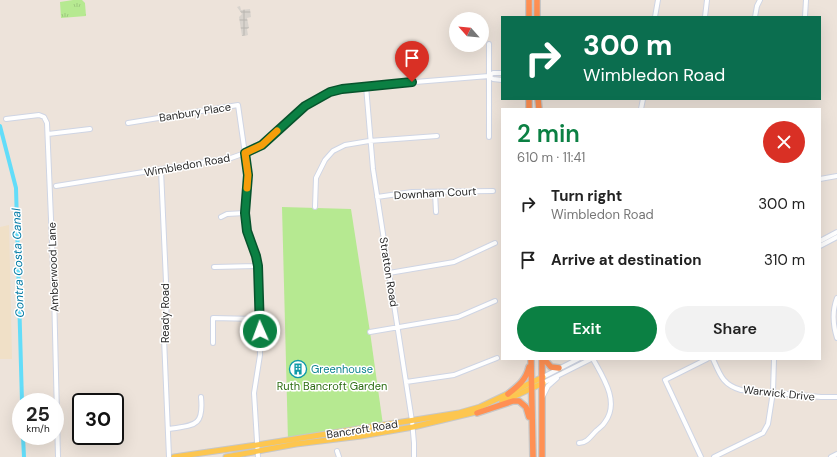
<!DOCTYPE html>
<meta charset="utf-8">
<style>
:root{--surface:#fff;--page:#f2f2f2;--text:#222;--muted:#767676;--accent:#0b8043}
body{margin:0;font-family:"DM Sans",sans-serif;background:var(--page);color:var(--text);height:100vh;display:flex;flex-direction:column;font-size:15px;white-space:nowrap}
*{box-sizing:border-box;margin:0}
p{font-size:13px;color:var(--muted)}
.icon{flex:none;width:22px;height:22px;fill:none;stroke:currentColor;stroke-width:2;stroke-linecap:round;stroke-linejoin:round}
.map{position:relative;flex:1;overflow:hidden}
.sheet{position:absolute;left:501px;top:108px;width:320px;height:252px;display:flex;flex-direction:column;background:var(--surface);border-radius:0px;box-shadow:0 4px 16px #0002}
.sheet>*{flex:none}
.top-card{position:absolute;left:501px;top:16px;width:320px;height:84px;border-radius:0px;box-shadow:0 4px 16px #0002;background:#0b6e4f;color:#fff;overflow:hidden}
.needle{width:26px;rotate:297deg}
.controls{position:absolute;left:449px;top:12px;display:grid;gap:8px}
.controls a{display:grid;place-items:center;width:40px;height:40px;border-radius:50%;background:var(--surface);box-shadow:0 4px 16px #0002;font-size:20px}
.speed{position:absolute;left:12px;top:393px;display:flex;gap:8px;font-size:20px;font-weight:700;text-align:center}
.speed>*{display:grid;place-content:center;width:52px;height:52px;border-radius:50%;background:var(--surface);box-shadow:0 4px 16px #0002;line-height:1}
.speed small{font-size:10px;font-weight:400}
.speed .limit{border:2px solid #111;border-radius:6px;background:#fff;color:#111}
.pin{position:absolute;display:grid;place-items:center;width:34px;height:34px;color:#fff;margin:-41px -17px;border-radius:50% 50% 50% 0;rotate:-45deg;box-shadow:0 0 4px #0007}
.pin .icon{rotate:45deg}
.me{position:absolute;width:44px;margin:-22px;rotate:358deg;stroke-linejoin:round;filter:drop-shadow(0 0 3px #0008)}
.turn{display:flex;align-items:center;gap:14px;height:84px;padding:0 16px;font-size:18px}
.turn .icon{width:52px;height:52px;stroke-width:2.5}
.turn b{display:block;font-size:28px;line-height:34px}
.round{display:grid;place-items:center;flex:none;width:42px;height:42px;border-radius:21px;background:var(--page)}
.summary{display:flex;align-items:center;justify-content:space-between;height:68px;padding:0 16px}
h1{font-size:24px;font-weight:600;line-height:30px;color:var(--accent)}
.primary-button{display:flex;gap:8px;margin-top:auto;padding:8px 16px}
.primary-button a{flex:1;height:46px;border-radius:24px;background:var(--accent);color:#fff;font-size:16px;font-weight:600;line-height:46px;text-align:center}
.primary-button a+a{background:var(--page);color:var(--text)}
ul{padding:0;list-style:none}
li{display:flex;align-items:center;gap:12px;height:56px;padding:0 16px}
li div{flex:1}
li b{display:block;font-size:15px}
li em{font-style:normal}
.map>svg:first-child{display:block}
.education{fill:#f0e0c7}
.grass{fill:url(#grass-tufts)}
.garden{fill:#b6e991}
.plaza{fill:url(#plaza-grid)}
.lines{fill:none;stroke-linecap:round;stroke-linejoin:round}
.canal{stroke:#63ddf9;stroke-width:4}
.minor-casing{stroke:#cfd5e4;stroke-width:6}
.major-casing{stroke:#c7c7c7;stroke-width:7}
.highway-casing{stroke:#c7c7c7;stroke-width:8}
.minor{stroke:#fff;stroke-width:4}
.major{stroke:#fdc64f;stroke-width:5}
.highway{stroke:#ff9053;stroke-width:5.5}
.route-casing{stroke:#07532c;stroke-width:10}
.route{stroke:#0b8043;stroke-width:7}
.slow{stroke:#f59e0b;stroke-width:7}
.labels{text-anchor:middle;stroke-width:3;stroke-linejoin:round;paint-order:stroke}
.street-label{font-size:11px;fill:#292929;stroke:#fff}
.culture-label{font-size:11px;fill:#0d838f;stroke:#fff;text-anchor:start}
.park-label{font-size:11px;fill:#2d6d13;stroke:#fff}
.water-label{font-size:12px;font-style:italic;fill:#017aa5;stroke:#fff}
</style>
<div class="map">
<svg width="837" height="457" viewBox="0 0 837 457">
<defs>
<pattern id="grass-tufts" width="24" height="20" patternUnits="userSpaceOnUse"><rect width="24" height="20" fill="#b6e991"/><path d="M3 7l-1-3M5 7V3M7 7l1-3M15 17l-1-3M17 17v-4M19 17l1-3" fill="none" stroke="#9cc87d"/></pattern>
<pattern id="plaza-grid" width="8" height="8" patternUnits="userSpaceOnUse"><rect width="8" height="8" fill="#d8d3cd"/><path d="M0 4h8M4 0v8" fill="none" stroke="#b9b5b0"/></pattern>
</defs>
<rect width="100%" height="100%" fill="#ede3da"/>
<path class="education" d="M9,225L12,359H0V227Z"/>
<path class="grass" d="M73,0H82L85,3L86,16L61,18L60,2Z"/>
<path class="garden" d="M282,207L351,209L370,332L383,425L288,440Z"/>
<path class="plaza" d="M240,6L241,10L250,9L251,17L247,18L249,28L247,29L248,35L242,36L239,17L242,14L237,7Z"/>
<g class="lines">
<path class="canal" d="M0,126L16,188L22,402
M23,436L24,457"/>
<g class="minor-casing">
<path id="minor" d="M655,17L658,0
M705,17L707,0
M755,17L757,6L760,0
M805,17L806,0
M489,44V137
M489,76L493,79L502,80
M366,86L373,169L412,421L414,443V457
M641,109L643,99
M6,119L39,115L44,117L47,123L54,291L58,457
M128,123L238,105L248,175L245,213L247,231L256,256L258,266L260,355L254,393L258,457
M48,134L90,129
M161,170L167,304L164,338L169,457
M820,179L837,176
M56,186L231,158L245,153L262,145L305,106L330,92L342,89L366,86L489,76L493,73H502
M435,192L436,212
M377,197L412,192L493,191
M315,207L316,178L325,160L333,151L345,145L369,141L437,136
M221,217L227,214L245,213
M820,241L837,232
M820,246L837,237
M214,267L258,266
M389,273L454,262L495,243
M837,298C832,311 833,325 837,338
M370,332L458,317L495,301
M213,343V318L259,319
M713,359C720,375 723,385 741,390L821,397H837
M543,377L578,359
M406,382L454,375L497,358
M543,383L591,359
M543,396L548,386L557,378
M169,429C194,425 204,427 201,397
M579,443C587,443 591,436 596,431C599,428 603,426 605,422C620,402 603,377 593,359
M337,451L339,457
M701,457L665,380L707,359
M714,457L763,433L768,424L773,392L774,359
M831,457L837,454"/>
</g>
<g class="major-casing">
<path id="major" d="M502,402L543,383
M174,457L257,445L459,413L480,407L543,377
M226,457L296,444L361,436L413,427L480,411"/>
</g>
<g class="highway-casing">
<path id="highway" d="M529,0V17
M537,0V17
M529,99V109
M538,99L539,109
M531,359L533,457
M544,359L551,367L559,368
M508,394C518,386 526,380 529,367
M477,413L513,401H519L526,407L529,417
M542,457V359"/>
</g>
<use href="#minor" class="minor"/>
<use href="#major" class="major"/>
<use href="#highway" class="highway"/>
</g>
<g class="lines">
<g class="route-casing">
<path id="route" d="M260,331L258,266L256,256L247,231L245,213L248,175L245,153L262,145L305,106L330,92L342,89L412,82"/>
</g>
<use href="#route" class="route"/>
<path class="slow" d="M247,188L248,175L245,153L262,145L277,131"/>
</g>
<defs>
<g id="building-ring" transform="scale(0.9)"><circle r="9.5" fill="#fff" stroke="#0f9aa8" stroke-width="1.5"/><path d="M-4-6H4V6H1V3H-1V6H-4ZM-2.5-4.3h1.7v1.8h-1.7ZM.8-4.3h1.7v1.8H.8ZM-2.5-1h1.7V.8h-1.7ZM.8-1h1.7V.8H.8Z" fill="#0f9aa8"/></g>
</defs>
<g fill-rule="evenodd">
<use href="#building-ring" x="298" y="369"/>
</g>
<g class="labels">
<g class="street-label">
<text transform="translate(195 112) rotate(-9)" y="4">Banbury Place</text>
<text transform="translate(187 165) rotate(-10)" y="4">Wimbledon Road</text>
<text transform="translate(435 193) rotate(-3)" y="4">Downham Court</text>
<text transform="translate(53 267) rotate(-92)" y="4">Amberwood Lane</text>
<text transform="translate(389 272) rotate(81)" y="4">Stratton Road</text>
<text transform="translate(165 313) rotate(-90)" y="4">Ready Road</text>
<text transform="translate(779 393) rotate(6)" y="4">Warwick Drive</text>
<text transform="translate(362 429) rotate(-9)" y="4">Bancroft Road</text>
</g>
<g class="culture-label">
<text x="311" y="373">Greenhouse</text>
</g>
<g class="park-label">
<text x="332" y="390">Ruth Bancroft Garden</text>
</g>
<g class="water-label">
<text transform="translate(18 263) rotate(-92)" y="4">Contra Costa Canal</text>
</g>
</g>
</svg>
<div class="controls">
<a><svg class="needle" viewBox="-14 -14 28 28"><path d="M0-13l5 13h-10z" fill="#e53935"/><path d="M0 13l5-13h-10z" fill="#767676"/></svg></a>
</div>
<div class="speed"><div>25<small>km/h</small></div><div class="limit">30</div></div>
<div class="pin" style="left:412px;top:82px;background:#d93025"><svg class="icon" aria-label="arrive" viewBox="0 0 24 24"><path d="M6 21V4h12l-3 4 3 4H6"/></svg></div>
<svg class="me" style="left:260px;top:331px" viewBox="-20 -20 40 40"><circle r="17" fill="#0b8043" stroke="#fff" stroke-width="3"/><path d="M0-11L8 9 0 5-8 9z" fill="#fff"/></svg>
<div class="top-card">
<div class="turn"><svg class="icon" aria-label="right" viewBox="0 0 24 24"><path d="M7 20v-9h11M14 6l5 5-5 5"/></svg><div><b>300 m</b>Wimbledon Road</div></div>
</div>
<section class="sheet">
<div class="summary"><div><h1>2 min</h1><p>610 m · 11:41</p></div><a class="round" style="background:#d93025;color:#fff"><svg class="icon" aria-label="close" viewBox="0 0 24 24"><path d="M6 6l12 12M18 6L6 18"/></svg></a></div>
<ul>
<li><svg class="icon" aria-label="right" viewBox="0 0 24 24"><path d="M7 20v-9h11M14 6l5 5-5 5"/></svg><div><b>Turn right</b><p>Wimbledon Road</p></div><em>300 m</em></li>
<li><svg class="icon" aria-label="arrive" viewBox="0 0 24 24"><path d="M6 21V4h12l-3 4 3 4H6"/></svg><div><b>Arrive at destination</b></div><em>310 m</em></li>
</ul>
<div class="primary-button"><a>Exit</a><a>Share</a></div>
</section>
</div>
